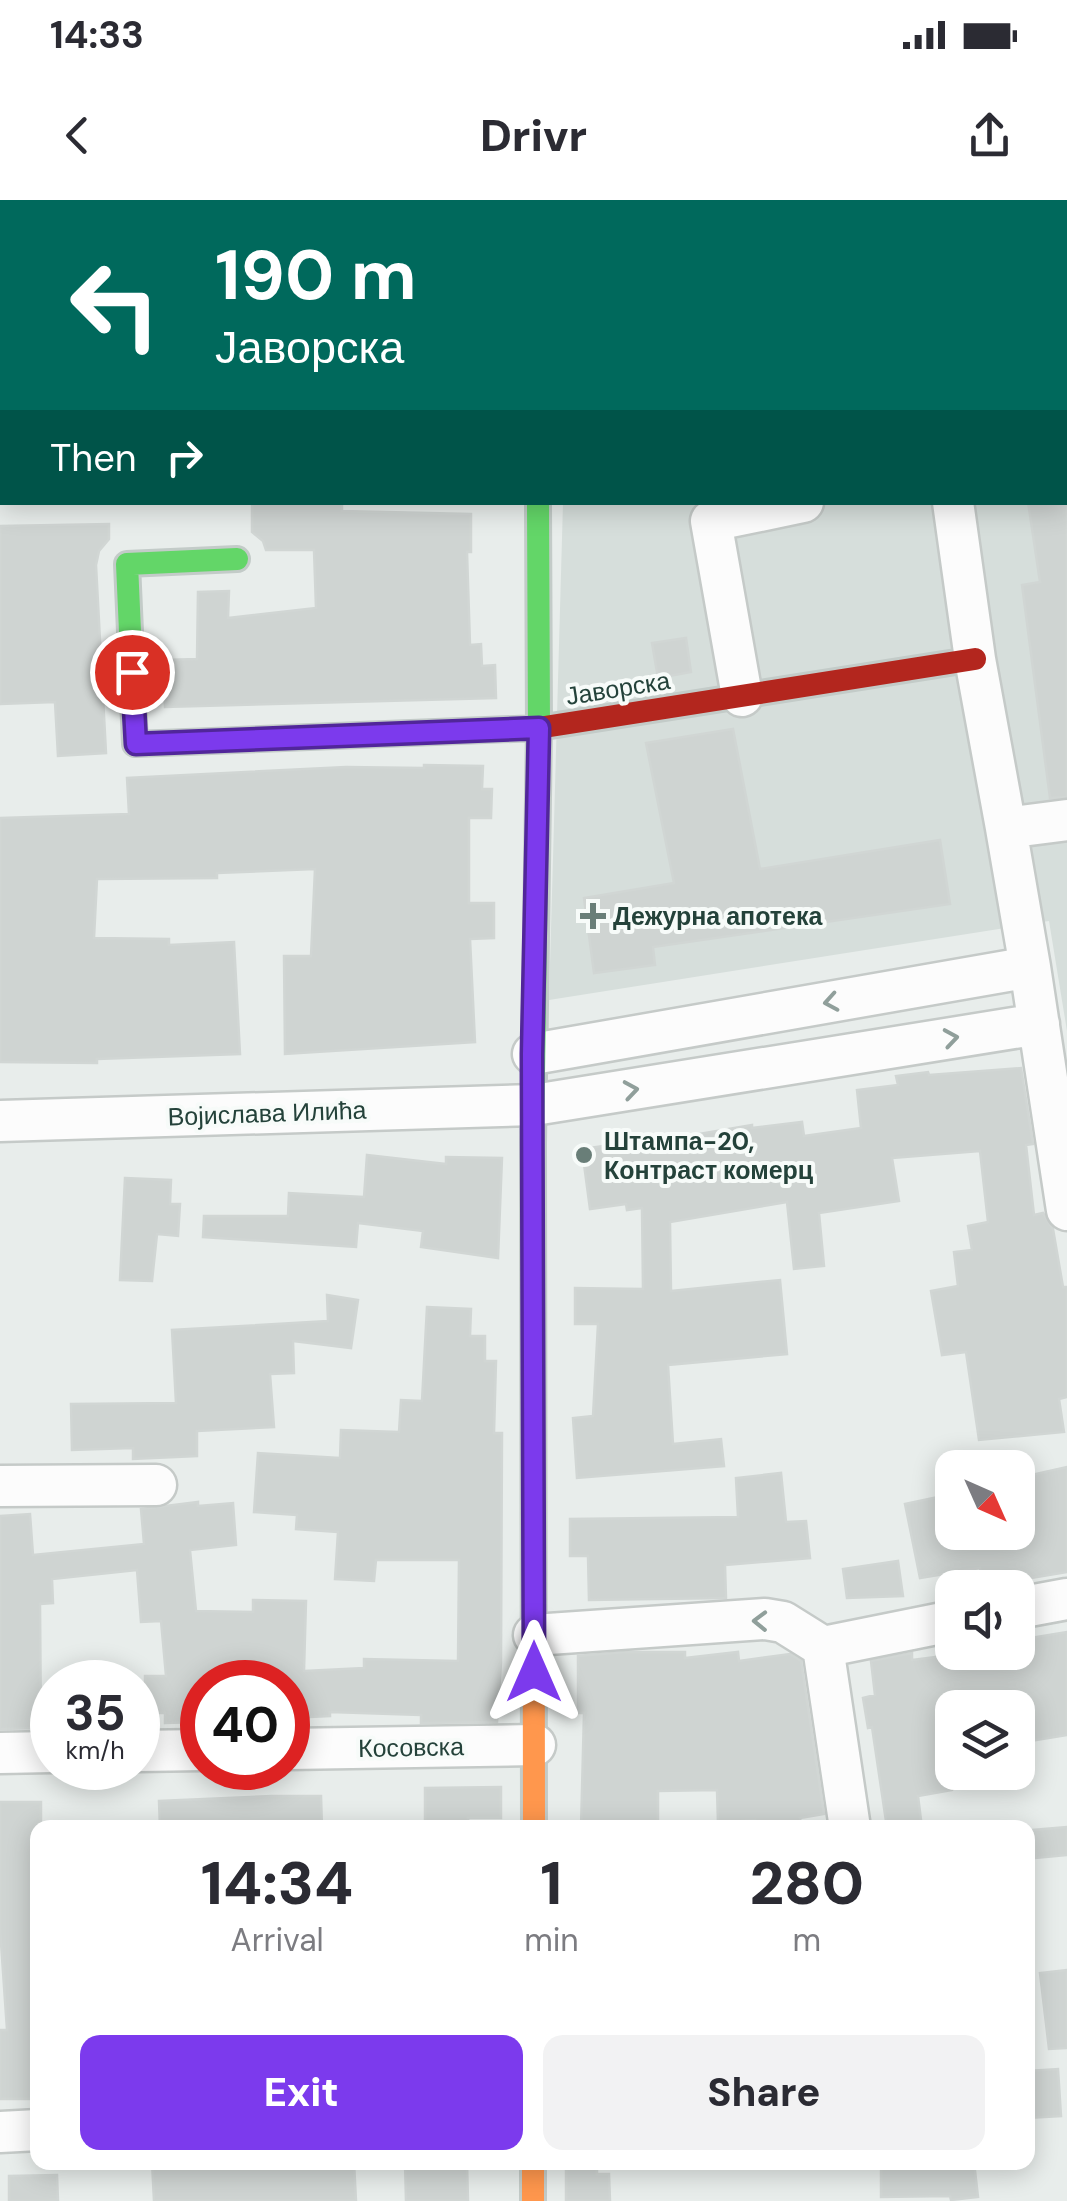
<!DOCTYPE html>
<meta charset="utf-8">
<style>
:root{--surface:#fff;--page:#f2f2f3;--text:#2b2b33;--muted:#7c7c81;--accent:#7c3aed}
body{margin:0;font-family:"DM Sans",sans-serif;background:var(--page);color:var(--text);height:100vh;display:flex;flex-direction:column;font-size:38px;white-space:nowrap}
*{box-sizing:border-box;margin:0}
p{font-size:32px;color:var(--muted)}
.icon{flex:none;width:55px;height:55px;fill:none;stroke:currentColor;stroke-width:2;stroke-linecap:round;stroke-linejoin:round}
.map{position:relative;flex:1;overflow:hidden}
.details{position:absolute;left:30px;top:1620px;width:1005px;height:350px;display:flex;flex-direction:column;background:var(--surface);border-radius:20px;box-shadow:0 5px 25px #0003}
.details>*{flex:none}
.hud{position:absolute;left:0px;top:0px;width:1068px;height:305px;box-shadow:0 5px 25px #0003;background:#00695c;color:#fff;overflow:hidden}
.needle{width:65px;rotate:135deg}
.buttons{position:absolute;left:935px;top:1250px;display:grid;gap:20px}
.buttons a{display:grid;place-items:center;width:100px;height:100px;border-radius:20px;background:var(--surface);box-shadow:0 5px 25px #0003;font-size:50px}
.speed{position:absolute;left:30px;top:1460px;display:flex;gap:20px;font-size:50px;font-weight:700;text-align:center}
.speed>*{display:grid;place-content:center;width:130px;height:130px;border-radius:50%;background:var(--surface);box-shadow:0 5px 25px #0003;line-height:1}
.speed small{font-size:25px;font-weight:400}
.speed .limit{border:15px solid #d22;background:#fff;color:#111}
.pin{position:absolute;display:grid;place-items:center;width:85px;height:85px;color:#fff;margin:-42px;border:5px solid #fff;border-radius:50%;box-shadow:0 2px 10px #0007}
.me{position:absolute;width:110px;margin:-55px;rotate:0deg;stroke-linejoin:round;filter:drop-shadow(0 0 8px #0008)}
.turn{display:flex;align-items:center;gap:35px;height:210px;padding:0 50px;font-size:45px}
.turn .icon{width:130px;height:130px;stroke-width:2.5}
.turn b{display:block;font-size:70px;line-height:85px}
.then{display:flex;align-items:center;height:95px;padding:0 50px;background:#0003;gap:20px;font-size:38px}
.eta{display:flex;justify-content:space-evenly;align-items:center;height:170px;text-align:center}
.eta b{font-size:60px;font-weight:800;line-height:70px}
.action{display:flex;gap:20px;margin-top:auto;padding:20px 50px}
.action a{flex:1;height:115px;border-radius:20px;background:var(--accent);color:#fff;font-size:40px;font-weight:800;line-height:115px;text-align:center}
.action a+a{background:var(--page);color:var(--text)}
.status{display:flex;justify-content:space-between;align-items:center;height:70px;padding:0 50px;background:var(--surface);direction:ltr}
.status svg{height:28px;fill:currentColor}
header{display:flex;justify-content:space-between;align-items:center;height:130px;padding:0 50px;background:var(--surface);font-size:45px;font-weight:800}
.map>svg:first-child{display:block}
.built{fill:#d6dedb}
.building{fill:#cfd4d2;stroke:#d1d6d4;stroke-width:2.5}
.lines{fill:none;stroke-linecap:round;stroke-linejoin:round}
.street-casing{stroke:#c5cac8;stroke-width:45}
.fast-casing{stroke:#c3cbc8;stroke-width:28}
.slow-casing{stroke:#c3cbc8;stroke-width:28}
.jam-casing{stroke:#c3cbc8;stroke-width:28}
.street{stroke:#fcfcfc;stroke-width:40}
.fast{stroke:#63d668;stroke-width:22}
.slow{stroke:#ff974d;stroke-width:22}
.jam{stroke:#b3261e;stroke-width:22}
.oneway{stroke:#909f9b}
.route-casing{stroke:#51269a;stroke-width:25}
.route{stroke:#7c3aed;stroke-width:18}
.poi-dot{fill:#697e78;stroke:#f7fbf9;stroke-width:4}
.labels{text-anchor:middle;stroke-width:8;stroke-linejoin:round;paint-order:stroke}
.street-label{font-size:25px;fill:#24423a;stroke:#f7fbf9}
.poi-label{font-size:25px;font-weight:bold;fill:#24423a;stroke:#f7fbf9;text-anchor:start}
</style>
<div class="status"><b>14:33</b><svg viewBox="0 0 49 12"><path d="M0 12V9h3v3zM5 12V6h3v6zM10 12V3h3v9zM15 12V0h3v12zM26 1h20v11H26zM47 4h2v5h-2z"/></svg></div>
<header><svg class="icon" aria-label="back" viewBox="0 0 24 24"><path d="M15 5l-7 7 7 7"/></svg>Drivr<svg class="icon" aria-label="share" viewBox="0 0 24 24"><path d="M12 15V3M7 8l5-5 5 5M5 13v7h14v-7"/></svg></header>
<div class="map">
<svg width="1067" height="2001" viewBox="0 0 1067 2001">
<rect width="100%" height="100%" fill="#e8edeb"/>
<path class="built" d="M571,0H1067V831L1049,721L549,800L563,303L1065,302V2Z"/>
<path class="building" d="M1028,302H1067V597L1050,598L1022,385L1040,382Z
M252,303H342V311L471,314V352H467L470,445L481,444L482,466L495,465L496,498L165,507L163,460L197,459L198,392L229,391L228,418L316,408L314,350H266L263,341L252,332Z
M109,324V339L99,351L96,365L106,553L58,556L55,502L0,504V326Z
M686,438L691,472L658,478L652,443Z
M733,529L760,669L940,640L950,704L653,747L655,765L594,773L584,698L674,683L646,543Z
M424,565L483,566L482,589H492L491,618H469V703H494V738L470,739L475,842L285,854L284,756H311L315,669L217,673V678L97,679L94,738L169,739V745L234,742L240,854L97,859V863L0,862V618L129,614L127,578L346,567L424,568Z
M1021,868L1033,944L1026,945L1034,1015L1043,1013L1053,1029L1063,1087H1067V1197L1059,1199L1064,1232L979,1240L966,1152L942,1155L931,1091L958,1086L954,1052L972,1050L968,1026L988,1022L980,951L892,958L899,1001L819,1013L824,1066L794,1069L787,1002L670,1022L671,1091L780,1080L787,1154L668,1165L673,1244L721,1239L724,1266L577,1278L573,1218L593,1216L598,1124H575V1088L643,1089L642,1008L627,1010L626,1004L590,1009L582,949L652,939V942L752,925V928L802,922L804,936L861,928L857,890L898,885L896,876L928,872L929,875Z
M367,955L446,964V957L502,958L498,1058L421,1047L423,1031L358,1023L356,1047L203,1037L204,1016H288L289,993L364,997Z
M125,978L171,980L170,1004H180L178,1036L157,1034L152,1081L120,1080Z
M327,1095L358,1100L351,1148L293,1141L294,1173L270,1174L274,1227L197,1231V1256L133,1259V1248L72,1250L71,1204L176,1203L172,1130L328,1121Z
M427,1107L471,1109L470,1136H485V1161H496L494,1233H502L501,1463L497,1522L421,1523V1515L330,1512V1516L288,1518V1482H202V1522L165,1523V1513H145V1476H166L161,1421L141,1422L137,1370L52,1379L53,1403L40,1404L41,1528L0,1529V1316L30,1314L33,1355L144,1344L141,1309L198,1302V1306L233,1303L236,1345L190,1350L196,1411L253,1412V1400L306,1401L304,1471L364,1468V1459L458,1461L459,1360H376L374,1381L335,1379L338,1332L296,1329L297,1315L254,1312L258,1253L340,1258L341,1230L399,1232L401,1200L422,1201Z
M1067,1267V1372L994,1384H983L980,1368L920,1378L905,1304L938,1297L945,1328L952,1327V1332H1018V1278Z
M781,1273L786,1322L806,1321L810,1358L725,1365L726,1398L589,1400L588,1356H570V1319L738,1317L736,1278Z
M898,1361L903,1396L847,1398L843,1369Z
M1067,1432V1535L1018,1543V1508H952V1590L918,1596L922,1628H887L872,1527L868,1528L863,1498L875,1495L871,1461L912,1453V1460L975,1452H1018V1440Z
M625,1452H685V1458L738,1452L739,1461L790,1454L801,1461L824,1614L800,1618L802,1628H756L755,1620L718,1623L717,1590L658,1591V1628H581L584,1513H578V1456Z
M501,1587V1618H468L469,1628H425V1588Z
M272,1596H321L322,1628H160L159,1601Z
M0,1602H41V1628H38V1899H0V1830H7L0,1728Z
M1067,1627V1655L1036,1658L1033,1630Z
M1067,1770V1848L1049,1849L1040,1773Z
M1058,1869L1061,1916L1028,1918V1871Z
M152,1962H207V1966L354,1962L356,2001H154Z
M405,1962H467L468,2001H406Z
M881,1962H974L978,1997L951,2000L950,1996L881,1997Z
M597,1965V1974H609L610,2001H566V1966Z
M57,1975L58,2001H9V1976Z"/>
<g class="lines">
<g class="street-casing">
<path id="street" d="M953,302L975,459L1006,628L1067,620
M742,496L711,321L803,302
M1006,628L1030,767L1067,1010
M533,854L1030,767
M0,921L534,905L1039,824
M0,1286L156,1285
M1018,1408L1067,1399
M534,1435L765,1419L783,1422L823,1447L952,1421
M823,1447L850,1628
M288,1549L535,1545
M138,1551L202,1550
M0,1553L52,1552
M0,1932L38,1930"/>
</g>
<g class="fast-casing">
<path id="fast" d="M537,0V2
M237,359L127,364L135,544L538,528
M533,944L539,528L538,302"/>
</g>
<g class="slow-casing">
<path id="slow" d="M533,944L534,1628
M533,1962V2001"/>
</g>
<g class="jam-casing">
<path id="jam" d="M538,528L975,459"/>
</g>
<use href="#street" class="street"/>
<use href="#fast" class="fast"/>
<use href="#slow" class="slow"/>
<use href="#jam" class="jam"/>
</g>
<defs><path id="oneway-chevron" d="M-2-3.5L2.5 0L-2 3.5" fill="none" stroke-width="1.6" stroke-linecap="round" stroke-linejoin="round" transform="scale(2.5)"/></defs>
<g class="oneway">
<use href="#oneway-chevron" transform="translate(831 802) rotate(170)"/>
<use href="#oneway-chevron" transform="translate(951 838) rotate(-9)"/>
<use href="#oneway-chevron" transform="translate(631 890) rotate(-9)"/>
<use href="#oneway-chevron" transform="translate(760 1421) rotate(-179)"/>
</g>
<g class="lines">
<g class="route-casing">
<path id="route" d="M132,472L136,544L539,528L532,854L534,1472"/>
</g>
<use href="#route" class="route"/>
</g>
<g class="poi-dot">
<path d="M588 701h10v10h10v10h-10v10h-10v-10h-10v-10h10z"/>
<circle cx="584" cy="955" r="10"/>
</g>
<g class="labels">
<g class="street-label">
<text transform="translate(618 488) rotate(-9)" y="9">Јаворска</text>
<text transform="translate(267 913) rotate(-2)" y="9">Војислава Илића</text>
<text transform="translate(411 1547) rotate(-1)" y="9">Косовска</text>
</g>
<g class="poi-label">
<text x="613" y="725">Дежурна апотека</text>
<text x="604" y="950">Штампа-20,<tspan x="604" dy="29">Контраст комерц</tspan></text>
</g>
</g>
</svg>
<div class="buttons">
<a><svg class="needle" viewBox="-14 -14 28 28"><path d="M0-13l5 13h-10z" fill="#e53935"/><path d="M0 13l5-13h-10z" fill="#7c7c81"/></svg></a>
<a><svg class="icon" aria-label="sound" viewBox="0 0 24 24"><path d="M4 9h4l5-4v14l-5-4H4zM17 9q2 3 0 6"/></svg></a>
<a><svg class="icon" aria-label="layers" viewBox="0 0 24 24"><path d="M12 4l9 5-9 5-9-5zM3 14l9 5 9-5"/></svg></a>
</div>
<div class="speed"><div>35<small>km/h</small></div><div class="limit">40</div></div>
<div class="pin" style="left:132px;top:472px;background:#d93025"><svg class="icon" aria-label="arrive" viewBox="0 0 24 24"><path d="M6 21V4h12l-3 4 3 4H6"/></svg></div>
<svg class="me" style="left:534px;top:1472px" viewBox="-20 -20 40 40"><path d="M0-17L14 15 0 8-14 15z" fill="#7c3aed" stroke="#fff" stroke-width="4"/></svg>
<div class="hud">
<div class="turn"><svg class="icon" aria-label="left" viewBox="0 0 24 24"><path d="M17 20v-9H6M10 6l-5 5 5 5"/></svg><div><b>190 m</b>Јаворска</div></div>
<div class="then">Then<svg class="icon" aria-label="right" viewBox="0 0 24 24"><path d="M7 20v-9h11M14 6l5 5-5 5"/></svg></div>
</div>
<section class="details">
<div class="eta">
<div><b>14:34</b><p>Arrival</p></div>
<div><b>1</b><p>min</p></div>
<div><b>280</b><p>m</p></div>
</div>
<div class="action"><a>Exit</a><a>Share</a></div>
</section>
</div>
